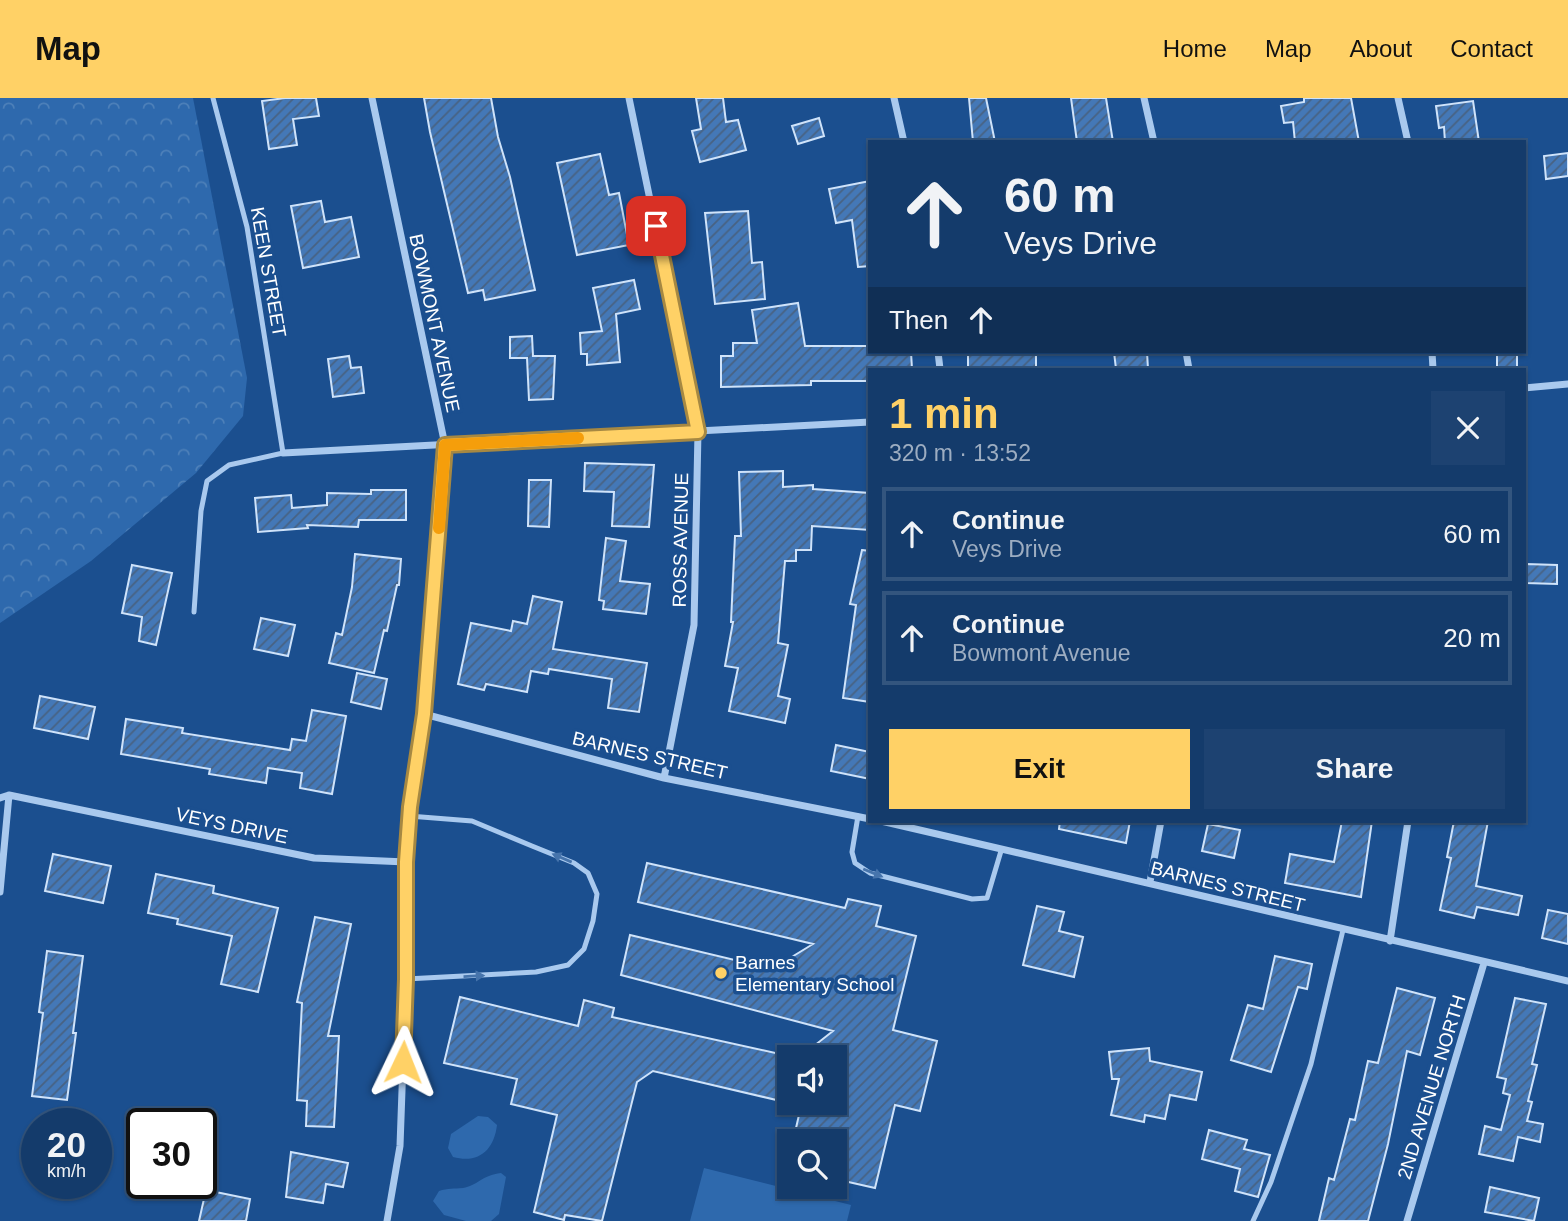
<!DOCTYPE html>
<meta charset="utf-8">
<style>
:root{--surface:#143b6b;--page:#1d4271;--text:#f1f3f6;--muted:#9dadc1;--line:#33557e;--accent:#ffd166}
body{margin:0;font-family:Helvetica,sans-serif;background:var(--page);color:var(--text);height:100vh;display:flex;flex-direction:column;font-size:26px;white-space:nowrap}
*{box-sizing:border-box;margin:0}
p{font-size:23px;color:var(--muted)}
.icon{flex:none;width:38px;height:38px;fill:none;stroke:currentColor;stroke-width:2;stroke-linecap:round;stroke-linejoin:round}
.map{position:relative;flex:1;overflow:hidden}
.panel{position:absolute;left:868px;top:270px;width:658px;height:455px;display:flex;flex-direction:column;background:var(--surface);border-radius:0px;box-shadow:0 2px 5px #0004,0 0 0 2px var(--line)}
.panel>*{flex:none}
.guide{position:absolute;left:868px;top:42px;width:658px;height:214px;border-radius:0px;box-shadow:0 2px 5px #0004,0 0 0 2px var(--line);background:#143b6b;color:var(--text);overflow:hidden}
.fabs{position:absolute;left:777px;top:947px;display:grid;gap:14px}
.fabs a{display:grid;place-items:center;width:70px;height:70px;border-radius:0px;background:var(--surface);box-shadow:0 2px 5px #0004,0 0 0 2px var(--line);font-size:35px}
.speed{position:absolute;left:21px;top:1010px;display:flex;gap:14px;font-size:35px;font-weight:700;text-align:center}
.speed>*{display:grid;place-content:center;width:91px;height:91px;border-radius:50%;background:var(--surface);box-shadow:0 2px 5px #0004,0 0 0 2px var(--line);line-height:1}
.speed small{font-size:18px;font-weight:400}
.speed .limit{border:4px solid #111;border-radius:10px;background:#fff;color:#111}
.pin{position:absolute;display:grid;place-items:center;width:60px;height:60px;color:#fff;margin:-30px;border-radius:14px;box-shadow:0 4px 10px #0006}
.me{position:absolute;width:77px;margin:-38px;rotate:2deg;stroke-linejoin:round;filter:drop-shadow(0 0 5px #0008)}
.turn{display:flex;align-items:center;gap:24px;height:147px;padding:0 21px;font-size:32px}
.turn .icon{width:91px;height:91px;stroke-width:2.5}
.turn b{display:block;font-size:49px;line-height:60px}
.then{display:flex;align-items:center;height:66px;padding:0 21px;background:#0003;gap:14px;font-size:26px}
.round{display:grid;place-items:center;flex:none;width:74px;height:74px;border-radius:0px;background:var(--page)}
.summary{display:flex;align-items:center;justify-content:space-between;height:119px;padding:0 21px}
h1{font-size:42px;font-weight:700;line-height:52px;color:var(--accent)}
.primary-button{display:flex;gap:14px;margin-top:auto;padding:14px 21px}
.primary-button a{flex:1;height:80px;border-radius:0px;background:var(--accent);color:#111;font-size:28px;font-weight:700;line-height:80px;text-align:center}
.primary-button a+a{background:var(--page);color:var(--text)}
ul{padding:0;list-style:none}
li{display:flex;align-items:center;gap:21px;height:94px;margin:0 14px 10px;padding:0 7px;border:4px solid var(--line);border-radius:0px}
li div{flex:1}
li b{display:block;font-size:26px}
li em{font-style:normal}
header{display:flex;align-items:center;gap:42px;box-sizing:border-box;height:98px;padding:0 35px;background:var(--accent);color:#111}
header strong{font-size:33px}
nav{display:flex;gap:38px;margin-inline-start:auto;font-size:24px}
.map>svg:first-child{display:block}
.green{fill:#2e69ad}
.forest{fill:url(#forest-crowns)}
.building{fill:url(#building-hatch);stroke:#cfe3fa;stroke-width:2}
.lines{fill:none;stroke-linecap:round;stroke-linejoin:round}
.lane{stroke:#a9c9ee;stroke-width:5}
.street{stroke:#a9c9ee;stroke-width:7}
.oneway{fill:#4674ac}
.route-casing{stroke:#a68842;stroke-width:18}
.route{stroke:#ffd166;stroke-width:12}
.slow{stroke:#f59e0b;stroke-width:12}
.poi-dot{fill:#ffd166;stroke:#1b4f8f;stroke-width:2.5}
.labels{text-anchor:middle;stroke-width:7;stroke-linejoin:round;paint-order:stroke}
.street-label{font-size:19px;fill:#fff;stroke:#1b4f8f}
.poi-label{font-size:19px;fill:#fff;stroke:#1b4f8f;text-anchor:start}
</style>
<header>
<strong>Map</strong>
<nav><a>Home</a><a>Map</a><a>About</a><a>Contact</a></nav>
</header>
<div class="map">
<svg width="1568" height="1123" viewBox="0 0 1568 1123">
<defs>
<pattern id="forest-crowns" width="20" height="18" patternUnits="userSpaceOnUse" patternTransform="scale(1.75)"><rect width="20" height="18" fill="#2e69ad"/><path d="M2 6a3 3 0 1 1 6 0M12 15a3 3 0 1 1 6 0" fill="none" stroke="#4d80b9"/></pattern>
<pattern id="building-hatch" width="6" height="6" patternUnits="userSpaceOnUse" patternTransform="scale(1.75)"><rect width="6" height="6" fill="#4478b7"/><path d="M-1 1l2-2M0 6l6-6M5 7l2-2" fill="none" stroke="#486282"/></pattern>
</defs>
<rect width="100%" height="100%" fill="#1b4f8f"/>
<path class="green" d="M478,1018L488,1019L497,1027C494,1052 479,1066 453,1059L448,1050L451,1036Z
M704,1070L851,1107L847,1123H690Z
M501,1075L506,1079L499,1116L491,1123H466L444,1117L433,1103L439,1093C448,1090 454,1091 463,1090C477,1088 482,1077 501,1075Z"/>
<path class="forest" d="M0,0H193L247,280L243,318L196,375L91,463L0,525Z"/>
<path class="building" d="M285,0H316L319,18L293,21L297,47L269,51L262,3Z
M424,0H491L498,39L510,79L535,192L485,202L483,192L468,195L430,34Z
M696,0H723L726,24L738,22L746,52L700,64L692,33L701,31Z
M969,0H986L995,44H973Z
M1071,0H1106L1113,44H1077Z
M1304,0H1351L1359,44H1295L1293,24L1284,25L1281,8L1304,4Z
M1473,3L1479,44H1445L1444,29L1439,30L1436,8Z
M819,20L824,38L798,46L792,28Z
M1568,55V78L1546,81L1544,58Z
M600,56L609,97L619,95L629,147L577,157L557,65Z
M870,83V168L858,169L852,122L836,125L829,91Z
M321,103L325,124L351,119L359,159L303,170L291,108Z
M748,113L752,165L762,164L765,201L715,206L705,115Z
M634,182L640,211L616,216L620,264L587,267V256H581L580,235L602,233L593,190Z
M798,205L805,248H870V254H911L912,271H870V283H811V287L721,289V258H733V245H757L752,212Z
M532,238L533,258H555L553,301L529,302L527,260H510V239Z
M968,254H1036V271H968Z
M1114,254H1147L1148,271H1116Z
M1497,254H1517V271H1497Z
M349,258L351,270L361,269L364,295L333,299L328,261Z
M585,365L654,367L649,429L612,428L614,394L584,393Z
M783,373V389L813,387V391L870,395V432L812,428L811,452H796V463H785L778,545L788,547L778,598L790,601L785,625L729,613L738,570L725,568L733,524H731L735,438H741L739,374Z
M529,382H551L549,429L528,428Z
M371,392H406V422H359L358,429L307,427L308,430L258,434L255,400L291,397L292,410L327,407V395L371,396Z
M606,440L626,443L620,483L650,486L646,516L603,511L604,503L599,502Z
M862,452L870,453V604L843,600L856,507L850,506Z
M355,456L401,461L399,487H397L387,533L384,532L374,575L329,565L336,535L342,537L352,489Z
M1526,466L1557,467V486L1526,485Z
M132,467L172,475L156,547L139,543L142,519L122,515Z
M533,498L562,504L553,551L647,565L639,614L608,610L612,581L549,571L548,576L531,573L527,594L486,586L484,592L458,586L471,525L511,533L513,523L527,526Z
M261,520L295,527L288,558L254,551Z
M357,575L387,581L381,611L351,604Z
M40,598L95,609L88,641L34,630Z
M312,612L346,618L332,696L300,690L302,675L268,670L266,685L209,676L210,671L121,656L126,621L183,630L182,635L290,652L292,641L306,643Z
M836,647L870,654V681L831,673Z
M1060,723H1130L1126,745L1059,731Z
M1342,723H1372L1361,799L1285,785L1290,756L1334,764Z
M1454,723H1488L1476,788L1522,798L1518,817L1477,809L1474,820L1440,812L1451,760L1447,759Z
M1208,726L1240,732L1234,760L1202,753Z
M53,756L111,768L103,805L45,793Z
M647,765L845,810L848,801L881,808L876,828L916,838L893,932L937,943L920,1013L895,1007L875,1090L835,1081V1043H793L802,1004H835V959H800L833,933L621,877L630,837L772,871L813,846L638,804Z
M156,776L214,788L213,795L278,810L258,894L221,886L232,838L177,826L178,821L148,815Z
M1037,808L1064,814L1059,833L1083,839L1074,879L1023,867Z
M1548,812L1568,816V846L1542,840Z
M315,819L351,826L328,938H339L334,1029L306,1028L307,1003L297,1002L302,905L297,904Z
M47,853L83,858L73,935H76L67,1002L32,998L43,915L39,914Z
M1275,858L1312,866L1307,891L1298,889L1271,974L1231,962L1248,907L1263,911Z
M1397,890L1435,900L1420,957L1407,953L1388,1046L1368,1123H1319L1329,1080L1334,1082L1350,1021L1355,1022L1368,963L1378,965Z
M460,899L578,928L584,902L614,910L612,919L789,958V1005L653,973L637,984L602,1123L565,1117L564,1122L534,1114L557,1017L511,1006L517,981L444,965Z
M1515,900L1546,906L1532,966L1537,967L1528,1003L1532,1004L1527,1023L1543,1026L1540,1044L1518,1039L1513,1063L1479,1056L1485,1028L1501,1032L1510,997L1503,995L1506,981L1497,979Z
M1149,950L1150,963L1202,974L1196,1002L1170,997L1165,1021L1145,1017L1144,1024L1111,1017L1119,981H1112L1109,954Z
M1209,1032L1247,1042L1244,1051L1270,1057L1258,1099L1235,1093L1240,1071L1202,1061Z
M291,1054L348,1065L343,1089L326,1086L323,1105L286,1099Z
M1490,1089L1539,1100L1534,1123L1485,1114Z
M206,1092L250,1101L246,1123H199Z"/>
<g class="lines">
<path class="lane" d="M194,514L201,413L207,383L229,367L283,355L247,129L213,0
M858,718L852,754L855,765L870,775L972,801L987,800L1001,753
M406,881L536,874L568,867L584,851L593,823L597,796L588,775L574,765L532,748L472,723L409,718
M1253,1123L1271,1084L1311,966L1343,832"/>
<path class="street" d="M629,0L698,334L694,527L664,680
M894,0L904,44
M1144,0L1154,44
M1398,0L1408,44
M938,254L940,271
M1186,254L1189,271
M1432,254L1433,271
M1524,290L1568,286
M283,355L870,324
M424,616L664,680L870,721
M0,700L9,697L314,760L406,764L409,709L424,616L445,347L372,0
M881,723L1568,883
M1150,784L1161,723
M0,794L9,697
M1390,843L1408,723
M387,1123L400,1048L406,881V764
M1407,1123L1484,865"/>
</g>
<defs><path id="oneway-solid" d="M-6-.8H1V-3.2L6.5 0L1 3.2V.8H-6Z" transform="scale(1.75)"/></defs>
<g class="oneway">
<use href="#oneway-solid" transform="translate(562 760) rotate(-157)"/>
<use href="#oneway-solid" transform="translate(873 775) rotate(22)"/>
<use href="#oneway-solid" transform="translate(474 878) rotate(-3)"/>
</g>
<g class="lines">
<g class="route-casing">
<path id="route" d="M403,964L406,881V764L410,709L424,616L445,347L698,334L656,128"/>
</g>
<use href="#route" class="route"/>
<path class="slow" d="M439,430L445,347L578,340"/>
</g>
<circle class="poi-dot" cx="721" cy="875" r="7"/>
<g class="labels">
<g class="street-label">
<text transform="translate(269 174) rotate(80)" y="7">KEEN STREET</text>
<text transform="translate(435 225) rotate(78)" y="7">BOWMONT AVENUE</text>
<text transform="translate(680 442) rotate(-89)" y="7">ROSS AVENUE</text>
<text transform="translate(650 657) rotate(13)" y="7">BARNES STREET</text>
<text transform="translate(232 727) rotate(12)" y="7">VEYS DRIVE</text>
<text transform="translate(1228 788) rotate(14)" y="7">BARNES STREET</text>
<text transform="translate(1431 989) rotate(-73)" y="7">2ND AVENUE NORTH</text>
</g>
<g class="poi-label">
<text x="735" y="871">Barnes<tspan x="735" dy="22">Elementary School</tspan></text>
</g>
</g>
</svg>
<div class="fabs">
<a><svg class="icon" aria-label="sound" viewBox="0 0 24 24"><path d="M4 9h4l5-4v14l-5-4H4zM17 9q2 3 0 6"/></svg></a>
<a><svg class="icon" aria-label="search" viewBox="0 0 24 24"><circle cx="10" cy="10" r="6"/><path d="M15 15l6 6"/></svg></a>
</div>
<div class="speed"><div>20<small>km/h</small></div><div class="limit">30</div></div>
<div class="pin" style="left:656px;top:128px;background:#d93025"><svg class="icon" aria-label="arrive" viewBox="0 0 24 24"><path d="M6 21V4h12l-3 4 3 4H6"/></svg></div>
<svg class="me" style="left:403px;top:964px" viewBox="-20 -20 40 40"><path d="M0-17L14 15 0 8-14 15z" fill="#ffd166" stroke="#fff" stroke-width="4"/></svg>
<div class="guide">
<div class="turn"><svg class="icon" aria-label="ahead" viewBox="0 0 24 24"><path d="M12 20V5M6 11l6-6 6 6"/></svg><div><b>60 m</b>Veys Drive</div></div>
<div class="then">Then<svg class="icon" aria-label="ahead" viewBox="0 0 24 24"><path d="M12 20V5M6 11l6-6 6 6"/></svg></div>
</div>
<section class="panel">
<div class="summary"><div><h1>1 min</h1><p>320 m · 13:52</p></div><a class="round"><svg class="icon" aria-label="close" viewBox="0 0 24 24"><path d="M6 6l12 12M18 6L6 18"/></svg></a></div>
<ul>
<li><svg class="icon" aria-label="ahead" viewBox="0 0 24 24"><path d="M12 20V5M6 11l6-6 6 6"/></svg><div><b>Continue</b><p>Veys Drive</p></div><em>60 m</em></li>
<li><svg class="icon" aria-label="ahead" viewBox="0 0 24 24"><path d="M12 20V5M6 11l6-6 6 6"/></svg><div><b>Continue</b><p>Bowmont Avenue</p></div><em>20 m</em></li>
</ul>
<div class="primary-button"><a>Exit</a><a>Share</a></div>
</section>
</div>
